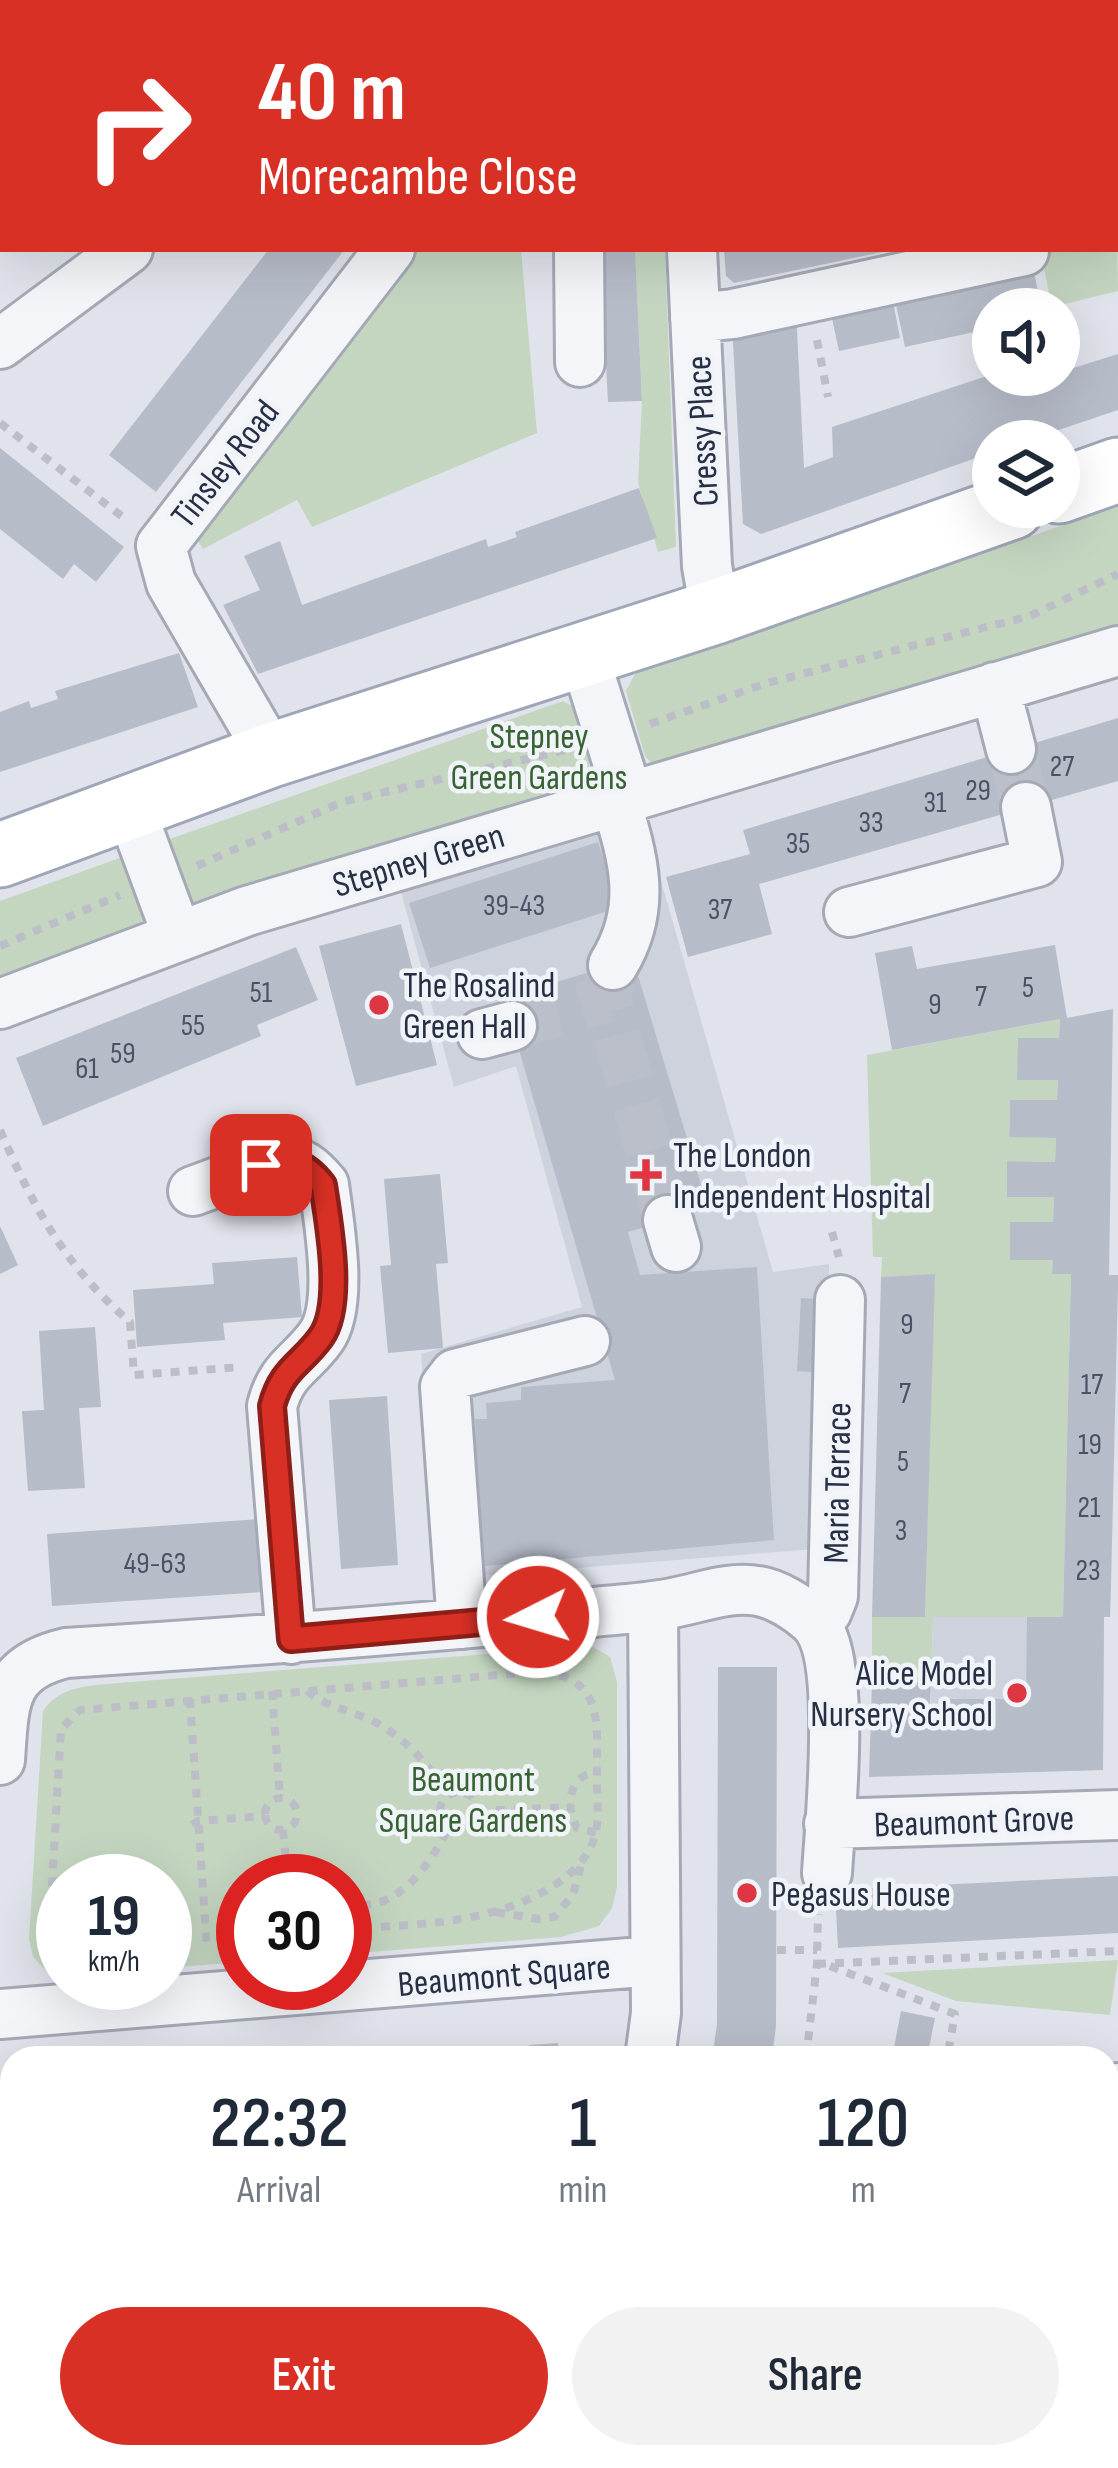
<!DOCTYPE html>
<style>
:root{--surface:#fff;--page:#f2f2f3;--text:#1f2937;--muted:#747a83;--accent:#d93025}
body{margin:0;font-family:"Sofia Sans Condensed",sans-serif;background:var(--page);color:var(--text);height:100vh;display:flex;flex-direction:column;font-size:45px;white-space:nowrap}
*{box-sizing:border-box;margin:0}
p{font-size:39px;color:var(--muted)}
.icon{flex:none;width:66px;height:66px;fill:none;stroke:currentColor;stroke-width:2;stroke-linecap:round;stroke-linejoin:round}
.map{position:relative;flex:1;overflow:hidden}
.details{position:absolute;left:0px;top:2046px;width:1119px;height:423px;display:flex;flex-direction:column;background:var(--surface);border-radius:36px 36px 0 0;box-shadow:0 12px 48px #0002}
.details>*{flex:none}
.guide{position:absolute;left:0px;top:0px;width:1119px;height:252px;box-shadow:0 12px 48px #0002;background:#d93025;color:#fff;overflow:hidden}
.buttons{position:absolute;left:972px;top:288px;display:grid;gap:24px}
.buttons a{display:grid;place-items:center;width:108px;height:108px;border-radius:50%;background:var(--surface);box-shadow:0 12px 48px #0002;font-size:60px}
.speed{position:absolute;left:36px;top:1854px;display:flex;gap:24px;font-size:60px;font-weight:700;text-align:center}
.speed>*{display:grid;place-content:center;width:156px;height:156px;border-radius:50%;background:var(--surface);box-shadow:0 12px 48px #0002;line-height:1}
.speed small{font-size:30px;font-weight:400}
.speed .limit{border:18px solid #d22;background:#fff;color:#111}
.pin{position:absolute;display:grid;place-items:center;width:102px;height:102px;color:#fff;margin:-51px;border-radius:24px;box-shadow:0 6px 18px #0006}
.me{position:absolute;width:132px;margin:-66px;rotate:265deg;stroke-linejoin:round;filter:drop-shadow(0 0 9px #0008)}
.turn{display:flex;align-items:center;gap:42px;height:252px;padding:0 60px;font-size:54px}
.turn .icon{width:156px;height:156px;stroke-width:2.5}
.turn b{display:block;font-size:84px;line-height:102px}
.eta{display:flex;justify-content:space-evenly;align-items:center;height:204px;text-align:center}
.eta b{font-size:72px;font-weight:600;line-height:84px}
.action{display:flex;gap:24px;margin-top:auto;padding:24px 60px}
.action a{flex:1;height:138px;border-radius:72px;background:var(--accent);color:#fff;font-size:48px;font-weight:600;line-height:138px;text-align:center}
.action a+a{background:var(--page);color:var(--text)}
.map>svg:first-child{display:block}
.built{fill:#ced2dd}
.green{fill:#c4d6c0}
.building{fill:#b7bcc9}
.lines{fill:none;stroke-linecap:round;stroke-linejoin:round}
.minor-tunnel{stroke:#bbbfca;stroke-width:48;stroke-dasharray:48 24;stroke-linecap:butt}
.minor-casing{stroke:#a5a9b6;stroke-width:54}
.major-casing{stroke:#9ea6b8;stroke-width:69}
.path{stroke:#bbbec6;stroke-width:8;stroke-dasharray:9 9;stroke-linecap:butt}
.minor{stroke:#f4f5f8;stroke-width:48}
.major{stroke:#fff;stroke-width:63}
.route-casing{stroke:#8d1f18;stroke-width:30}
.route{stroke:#d93025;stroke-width:21}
.poi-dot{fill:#de3743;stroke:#f0f3f8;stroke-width:4.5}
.labels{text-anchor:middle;stroke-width:9;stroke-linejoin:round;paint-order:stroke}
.number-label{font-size:30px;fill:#4b5265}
.street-label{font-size:36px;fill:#272f44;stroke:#f0f3f8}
.park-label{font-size:36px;fill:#376232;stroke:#f0f3f8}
.poi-label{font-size:36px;fill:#272f44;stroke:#f0f3f8;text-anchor:start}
</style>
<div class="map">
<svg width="1118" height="2468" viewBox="0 0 1118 2468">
<rect width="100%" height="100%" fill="#e0e3eb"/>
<path class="built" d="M643,818L773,1272L829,1264L827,1548L439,1579L421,1354L582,1307L516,1066L454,1087L400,888Z
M933,1617H1104L1103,1770L929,1775Z"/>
<path class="green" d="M1116,190L1118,291L1052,307L1040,249H1116Z
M414,249H521L537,433L312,527L297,500L203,549L194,535Z
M635,249H665L676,547L658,552L638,482L642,401Z
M1118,506V632L661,766L652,764L645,756L626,691L635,674Z
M563,701L572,706L595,783L199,911L191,906L167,840Z
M128,855L154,926L0,987V901Z
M1060,1019L1059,1038L1018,1039V1079L1058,1080L1057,1100H1011L1009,1136L1056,1138L1055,1162L1008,1161L1007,1197H1054L1053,1222L1011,1260H1053L1052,1274H1071L1063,1617H933L931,1682H872V1617L925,1616L934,1275L881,1277L882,1257H873L867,1055Z
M577,1647H593L610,1657L617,1682V1887L612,1908L599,1926L561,1937L345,1954V1881H243V1962L165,1968V1881H63V1974H49L33,1957L29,1939L43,1711C61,1685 89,1686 118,1683Z
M1118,1960L1110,2015L956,2001L882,1973Z
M12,2196V2272L0,2273V2197Z
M12,2432V2457H39L38,2464L44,2468H0V2433Z
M160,2457H289L287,2468H219Z"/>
<path class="building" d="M269,249H345L156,492L109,455Z
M600,249H635L642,401L608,402Z
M724,249H886L887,251L734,283L726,276Z
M1034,271L1041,309H993V328L905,347L895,300Z
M893,301L900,338L839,351L831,314Z
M796,311L804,468L833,457L832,427L993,374L1059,375V355L1064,371L1118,354V410L1026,441H993V452L761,534L743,524L732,325Z
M0,448L124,547L96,582L74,564L63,579L0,529Z
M639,488L657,538L258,674L223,605L260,590L244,556L280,541L302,605L486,539L488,547L517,537L515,532Z
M179,653L198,707L0,772V712L29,701L31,708L58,699L55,691Z
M1118,718V781L759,884L772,934L688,957L666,877L750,854L743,830Z
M598,842L620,907L430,968L409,903Z
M401,924L437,1065L356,1086L319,946Z
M1055,945L1067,1018L1113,1009L1109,1275H1118V1286L1111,1586L1110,1617H1104L1103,1770L869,1777L872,1682H931L930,1705H950V1699H1026L1027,1617H1063L1071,1274H1052L1053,1260H1010V1222H1053L1054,1197H1007V1161L1055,1162L1056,1138L1009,1137L1010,1120V1100H1057L1058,1080H1017L1018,1038H1059L1060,1019L892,1050L875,953L912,946L917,969Z
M296,947L318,1000L257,1025L261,1036L43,1126L16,1058Z
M633,959L708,1208L628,1232L640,1275L757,1267L774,1540L475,1567L466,1445L476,1444L475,1419H487L486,1403L521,1400V1387L615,1380L504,998Z
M440,1174L448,1263L436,1264L443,1348L388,1353L380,1266L391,1265L384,1179Z
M0,1226L18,1265L0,1274Z
M297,1257L302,1317L223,1323L225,1340L137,1347L133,1290L214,1284L212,1263Z
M935,1274L925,1617H872L881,1277Z
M801,1298L831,1300L830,1373L797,1371Z
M95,1327L101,1407L79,1408L85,1488L28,1491L22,1411L44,1410L39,1331Z
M387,1396L398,1565L341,1569L329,1400Z
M258,1519L263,1592L52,1606L47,1534Z
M718,1667H777L776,2026L772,2058H712L717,2024Z
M1118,1876V1933L838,1948L835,1890Z
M901,2011L935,2018L927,2058H892Z
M558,2043L560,2058H488V2055L530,2051L529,2045Z
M1107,2239L1118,2241V2300L1107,2298Z
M12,2272V2323L0,2324V2273Z
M310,2457H526L540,2460L539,2468H308Z
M643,2457H1109L1118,2459V2468H725L643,2460Z"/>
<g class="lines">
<path class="minor-tunnel" d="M1011,749L1026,807
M613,965L607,999L668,1220
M512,1026L607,999"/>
<g class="minor-casing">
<path id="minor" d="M112,0L116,3
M677,0L678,3
M1053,0L1057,3
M368,3L370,0
M1116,41L1118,42
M579,249L580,362
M692,249L707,566L715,612
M695,318L733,314L1024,251
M0,344L128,249
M584,656L628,796
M995,687L1011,749
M271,755L171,583L161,546L390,249
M130,808L177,935
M849,912L1037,862L1026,807
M613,965C648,908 634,860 615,799
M0,1004L247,911L1118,651
M482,1034L512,1026
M193,1191L280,1159C301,1161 311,1169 324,1185C329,1224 344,1305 321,1337C301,1365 282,1368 272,1406L291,1639
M668,1220L676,1247
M816,1623L827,1611L833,1596L840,1300
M462,1624L445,1387L455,1374L585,1341
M0,1760C4,1702 2,1668 66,1653C243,1642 419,1628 595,1612C622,1609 650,1608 677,1602C702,1597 731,1586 758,1591C777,1594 799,1608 813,1621C848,1656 830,1821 827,1873
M829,1824L1118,1815
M0,2014L654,1961
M650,2058L656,2013L653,1606
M1107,2128L1111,2129L1118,2088
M1107,2364L1118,2365
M0,2384H12
M591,2468L593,2457"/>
</g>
<g class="major-casing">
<path id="major" d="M1059,491L1118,470
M0,855L271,755L715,612L1012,507"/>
</g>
<path class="path" d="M817,340L828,397
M0,423L128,521
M650,724L767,683L1030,616L1118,574
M197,866L342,802L570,749
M0,946L120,895
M0,1130C34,1208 64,1265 130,1322L134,1375L242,1367
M832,1232L839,1257
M272,1691L280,1798
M307,1691C327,1707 343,1708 366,1718C401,1732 428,1764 448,1795
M190,1699L207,1949
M440 1811a19 19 0 1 1 38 0a19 19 0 1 1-38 0Z
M265 1814a16 16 0 1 1 32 0a16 16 0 1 1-32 0Z
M478,1811L570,1807
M192,1825L198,1821L265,1816
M283,1830L288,1881
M596,1833L577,1828C565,1806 568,1775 597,1772
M345,1911C358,1904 371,1906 383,1901C415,1888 433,1856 449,1828
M496,1912L538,1919L554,1917L573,1895L582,1862
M777,1950H817
M63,1953L49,1937L61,1729L80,1710L536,1672C608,1675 596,1727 597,1782C597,1802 601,1827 591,1846C584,1862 568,1877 553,1886C492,1925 415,1924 345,1929
M817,1964L1118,1951
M830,1966L955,2014L947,2058
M806,2058L817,1964L818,1914
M130,2457L188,2468
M46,2468L52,2457
M297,2468L299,2457"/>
<use href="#minor" class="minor"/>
<use href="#major" class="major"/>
</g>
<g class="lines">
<g class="route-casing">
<path id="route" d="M261,1165C290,1157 305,1162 323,1185C329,1224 344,1305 321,1337C301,1365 282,1368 272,1406L291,1639L538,1617"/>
</g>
<use href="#route" class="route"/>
</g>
<g class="poi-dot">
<circle cx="379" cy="1005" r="12"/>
<path d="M640 1157h12v12h12v12h-12v12h-12v-12h-12v-12h12z"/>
<circle cx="1017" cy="1693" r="12"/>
<circle cx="747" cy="1893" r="12"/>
</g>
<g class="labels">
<g class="number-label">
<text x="1062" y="776">27</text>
<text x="978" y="800">29</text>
<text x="935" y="812">31</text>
<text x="871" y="832">33</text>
<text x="798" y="853">35</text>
<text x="514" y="915">39-43</text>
<text x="720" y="919">37</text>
<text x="1028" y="997">5</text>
<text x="261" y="1002">51</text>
<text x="981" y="1006">7</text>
<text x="935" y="1014">9</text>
<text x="193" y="1035">55</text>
<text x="123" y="1063">59</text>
<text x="87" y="1078">61</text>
<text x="907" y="1334">9</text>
<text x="1092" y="1394">17</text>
<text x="905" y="1403">7</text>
<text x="1090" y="1454">19</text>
<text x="903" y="1471">5</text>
<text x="1089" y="1517">21</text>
<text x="901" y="1540">3</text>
<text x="155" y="1573">49-63</text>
<text x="1088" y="1580">23</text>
</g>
<g class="street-label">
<text transform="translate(701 431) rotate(-93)" y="13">Cressy Place</text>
<text transform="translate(224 463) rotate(-52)" y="13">Tinsley Road</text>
<text transform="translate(418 859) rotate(-17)" y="13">Stepney Green</text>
<text transform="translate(836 1483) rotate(-89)" y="13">Maria Terrace</text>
<text transform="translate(974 1820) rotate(-2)" y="13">Beaumont Grove</text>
<text transform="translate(504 1974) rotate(-5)" y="13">Beaumont Square</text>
</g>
<g class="park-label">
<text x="539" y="748">Stepney<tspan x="539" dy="41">Green Gardens</tspan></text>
<text x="473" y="1791">Beaumont<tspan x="473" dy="41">Square Gardens</tspan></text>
</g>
<g class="poi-label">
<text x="403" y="997">The Rosalind<tspan x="403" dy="41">Green Hall</tspan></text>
<text x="673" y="1167">The London<tspan x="673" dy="41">Independent Hospital</tspan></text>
<text x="993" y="1685" text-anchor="end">Alice Model<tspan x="993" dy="41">Nursery School</tspan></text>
<text x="771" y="1906">Pegasus House</text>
</g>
</g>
</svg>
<div class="buttons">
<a><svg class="icon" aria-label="sound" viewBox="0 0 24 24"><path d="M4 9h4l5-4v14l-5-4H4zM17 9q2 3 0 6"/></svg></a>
<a><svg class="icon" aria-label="layers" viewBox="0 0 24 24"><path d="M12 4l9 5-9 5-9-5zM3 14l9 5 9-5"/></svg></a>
</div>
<div class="speed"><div>19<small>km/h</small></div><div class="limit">30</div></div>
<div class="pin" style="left:261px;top:1165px;background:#d93025"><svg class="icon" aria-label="arrive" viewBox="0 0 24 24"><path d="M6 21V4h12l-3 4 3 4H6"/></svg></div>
<svg class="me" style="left:538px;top:1617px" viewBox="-20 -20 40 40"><circle r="17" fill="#d93025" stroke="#fff" stroke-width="3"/><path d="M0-11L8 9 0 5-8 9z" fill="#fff"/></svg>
<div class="guide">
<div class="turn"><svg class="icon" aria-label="right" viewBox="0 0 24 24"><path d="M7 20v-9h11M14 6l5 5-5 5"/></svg><div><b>40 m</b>Morecambe Close</div></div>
</div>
<section class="details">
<div class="eta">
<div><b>22:32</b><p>Arrival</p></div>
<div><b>1</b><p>min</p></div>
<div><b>120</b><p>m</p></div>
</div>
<div class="action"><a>Exit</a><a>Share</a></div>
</section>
</div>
